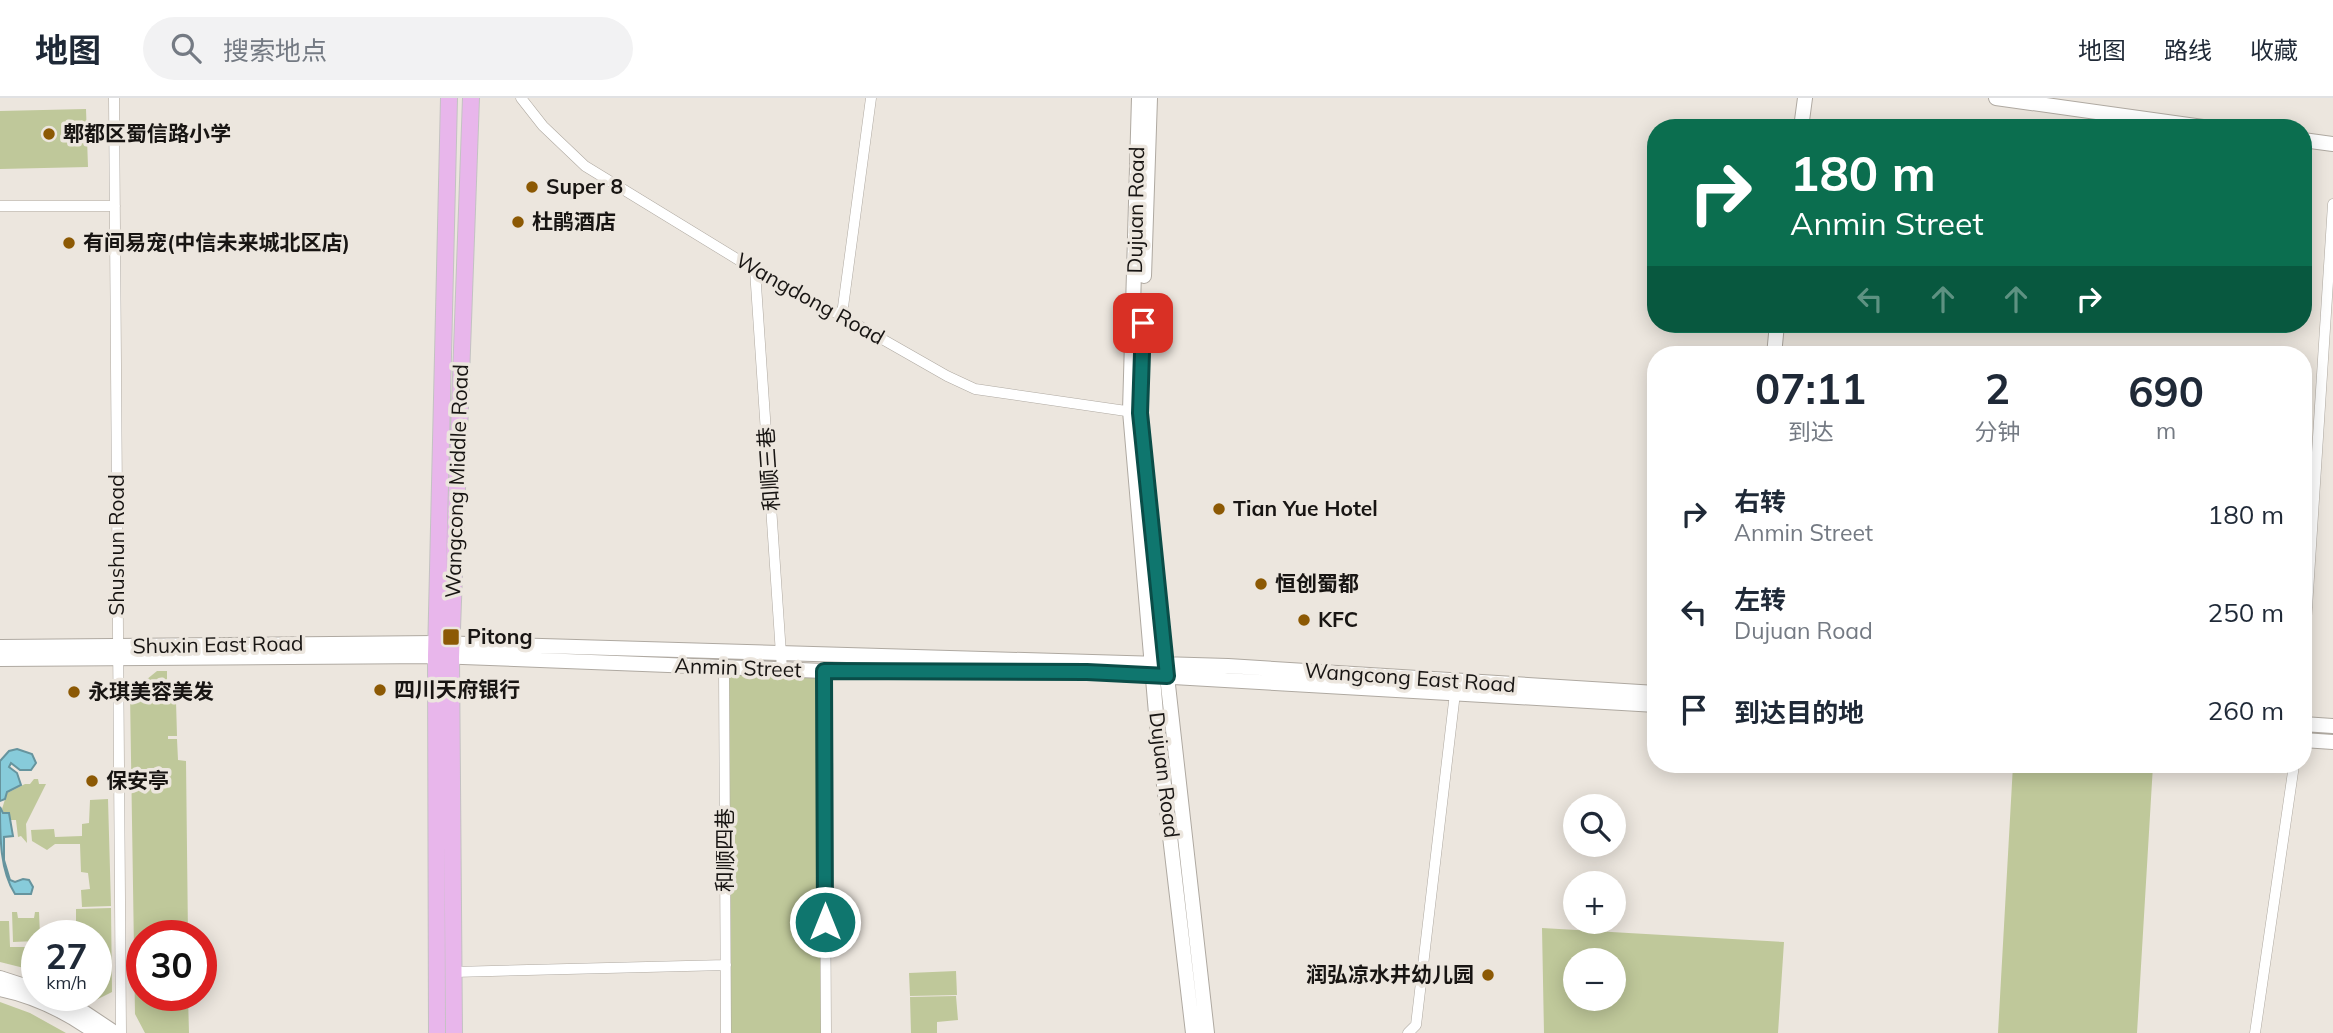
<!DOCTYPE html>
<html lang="zh">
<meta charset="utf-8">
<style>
:root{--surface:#fff;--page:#f2f2f3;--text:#1f2937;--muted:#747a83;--line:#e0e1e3}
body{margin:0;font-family:Mulish,"Noto Sans SC",sans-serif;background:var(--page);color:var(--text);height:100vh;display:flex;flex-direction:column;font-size:26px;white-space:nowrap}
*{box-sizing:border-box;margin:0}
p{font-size:23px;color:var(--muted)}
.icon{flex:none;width:38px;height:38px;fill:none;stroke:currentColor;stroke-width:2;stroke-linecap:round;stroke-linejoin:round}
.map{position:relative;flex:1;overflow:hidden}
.panel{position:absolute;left:1647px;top:248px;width:665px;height:427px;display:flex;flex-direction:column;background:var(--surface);border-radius:28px;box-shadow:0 4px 18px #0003}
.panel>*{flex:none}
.guide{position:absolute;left:1647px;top:21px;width:665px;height:214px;border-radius:28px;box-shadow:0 4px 18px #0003;background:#0b6e4f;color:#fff;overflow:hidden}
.tools{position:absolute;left:1563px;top:696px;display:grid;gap:14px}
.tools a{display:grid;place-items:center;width:63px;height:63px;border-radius:50%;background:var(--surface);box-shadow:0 4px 18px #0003;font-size:35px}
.speed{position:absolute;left:21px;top:822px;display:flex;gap:14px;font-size:35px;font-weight:700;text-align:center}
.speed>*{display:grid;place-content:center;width:91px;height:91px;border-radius:50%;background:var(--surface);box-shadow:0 4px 18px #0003;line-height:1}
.speed small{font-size:18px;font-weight:400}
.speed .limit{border:10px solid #d22;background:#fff;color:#111}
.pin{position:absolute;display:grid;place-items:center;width:60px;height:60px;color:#fff;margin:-30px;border-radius:14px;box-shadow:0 4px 10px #0006}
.me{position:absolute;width:77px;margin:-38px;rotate:0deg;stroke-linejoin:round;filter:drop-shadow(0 0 5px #0008)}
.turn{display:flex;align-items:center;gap:24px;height:147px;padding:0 28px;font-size:32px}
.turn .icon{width:91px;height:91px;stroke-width:2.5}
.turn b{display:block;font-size:49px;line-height:60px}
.lanes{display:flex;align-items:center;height:66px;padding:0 28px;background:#0003;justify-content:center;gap:35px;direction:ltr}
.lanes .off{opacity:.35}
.eta{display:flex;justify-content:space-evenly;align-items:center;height:119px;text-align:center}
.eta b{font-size:42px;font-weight:700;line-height:49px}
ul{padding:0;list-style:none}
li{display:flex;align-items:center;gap:21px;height:98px;padding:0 28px}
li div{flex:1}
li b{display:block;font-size:26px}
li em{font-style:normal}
header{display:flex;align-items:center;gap:42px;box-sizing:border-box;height:98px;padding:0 35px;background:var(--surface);border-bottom:2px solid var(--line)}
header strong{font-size:33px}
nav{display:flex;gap:38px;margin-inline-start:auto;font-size:24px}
.search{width:490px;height:63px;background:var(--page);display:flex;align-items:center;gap:18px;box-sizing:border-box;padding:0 24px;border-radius:38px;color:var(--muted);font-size:26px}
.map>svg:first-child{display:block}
.green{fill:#bfc89a;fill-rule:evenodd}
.water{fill:#87cbda;stroke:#66949e;stroke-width:2}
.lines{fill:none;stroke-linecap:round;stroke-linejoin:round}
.street-casing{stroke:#afa9a1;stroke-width:11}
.secondary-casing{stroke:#afa9a1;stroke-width:16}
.primary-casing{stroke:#c3c2c2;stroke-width:18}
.street{stroke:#fff;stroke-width:10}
.secondary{stroke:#fff;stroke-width:14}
.primary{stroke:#e8b6eb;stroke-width:16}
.route-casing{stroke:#0a4d48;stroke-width:18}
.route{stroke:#0f766e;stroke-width:12}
.poi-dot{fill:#8c5904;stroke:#ece6de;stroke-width:2.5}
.labels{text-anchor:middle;stroke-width:7;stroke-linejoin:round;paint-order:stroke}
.poi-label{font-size:21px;font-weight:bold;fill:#181513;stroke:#ece6de;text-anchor:start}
.street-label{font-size:21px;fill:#181513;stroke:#ece6de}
</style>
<header>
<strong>地图</strong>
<div class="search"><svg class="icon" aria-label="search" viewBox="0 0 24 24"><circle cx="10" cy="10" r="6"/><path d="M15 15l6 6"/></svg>搜索地点</div>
<nav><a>地图</a><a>路线</a><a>收藏</a></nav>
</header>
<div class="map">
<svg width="2333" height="935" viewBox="0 0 2333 935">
<rect width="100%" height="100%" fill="#ece6de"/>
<path class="green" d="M86,11L88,69L0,71V13Z
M157,573H167V603H176L177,638H168V641H177L178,662L186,663L188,838H142V898H188L189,935H145L135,916L130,595Z
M726,575L820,577L821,935H728Z
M2013,667H2153L2137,935H1998Z
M34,681H38L39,686H46L26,726L27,745L21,738L18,739L16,722H10V715H4L2,711L7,695L25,686H30Z
M108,701L111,808L82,809L81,792L90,791L88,775L81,774L80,746H55L47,752L32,743L31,732L54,731L55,739L82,738V726L89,725L90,702Z
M111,810L112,894L92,904L79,898H96V838H84V832H76V811Z
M12,814H17L18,820H34L35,814H39L40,838H37V843L13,844Z
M0,823H9L10,849H26V860L22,861H26L24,870L0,864Z
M1542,830L1784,844L1778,935H1544ZM1575,863H1614V901H1575Z
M956,873L957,897L910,898L909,875Z
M956,898L958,922L937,924V935H911L910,899Z
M0,904L30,915L66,935H0Z"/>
<path class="water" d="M17,651L32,656L36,665L31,672H20L11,665L9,669L17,675L21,687L7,694L5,701L0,703V663L9,653Z
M0,709L3,715H9L13,738L4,739V762L10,782L15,784L23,781L29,782L33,789L31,796H15C0,773 0,739 0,709Z"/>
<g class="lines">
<g class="street-casing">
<path id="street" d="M114,0L121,935
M521,0L543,28L585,68L755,172L840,217L947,278L975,291L1133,314
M0,108H115
M755,172L782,571
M840,217L843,209L871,0
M724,570L726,935
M2303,572L2333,106
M824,573L826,935
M454,874L726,867
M1408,935L1416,927L1455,595
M2255,935L2294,667"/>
</g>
<g class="secondary-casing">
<path id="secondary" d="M1139,0L1130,313L1157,627L1193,935
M1996,0L2210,30
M1801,30L1805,0
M2303,42L2333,46
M1144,178L1150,0
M1774,257L1777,226
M1140,314L1167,578L1207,935
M0,549L436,545L1228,568L1656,595
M0,561L436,558L824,573L1087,574L1656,607
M2303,626L2333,628
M2303,642L2333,644
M0,880L37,892
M0,891C35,898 67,914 96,935
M65,906L85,915L115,935"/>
</g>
<g class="primary-casing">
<path id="primary" d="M437,935L436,558L449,0
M454,935L451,559L471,0"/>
</g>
<use href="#street" class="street"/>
<use href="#secondary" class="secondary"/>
<use href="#primary" class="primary"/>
</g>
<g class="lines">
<g class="route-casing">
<path id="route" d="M825,824L824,573L1087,574L1167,578L1140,315L1143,225"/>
</g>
<use href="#route" class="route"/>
</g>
<g class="poi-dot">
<circle cx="49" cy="36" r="7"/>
<circle cx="532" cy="89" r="7"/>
<circle cx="518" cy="124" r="7"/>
<circle cx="69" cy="145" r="7"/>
<circle cx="1219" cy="411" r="7"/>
<circle cx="1261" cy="486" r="7"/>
<circle cx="1304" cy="522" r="7"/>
<rect x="442" y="530" width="18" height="18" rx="3.5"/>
<circle cx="380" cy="592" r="7"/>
<circle cx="74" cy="594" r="7"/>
<circle cx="92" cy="683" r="7"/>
<circle cx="1488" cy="877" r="7"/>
</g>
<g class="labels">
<g class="poi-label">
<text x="63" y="43">郫都区蜀信路小学</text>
<text x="546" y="96">Super 8</text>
<text x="532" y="131">杜鹃酒店</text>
<text x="83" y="152">有间易宠(中信未来城北区店)</text>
<text x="1233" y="418">Tian Yue Hotel</text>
<text x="1275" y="493">恒创蜀都</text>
<text x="1318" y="529">KFC</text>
<text x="467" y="546">Pitong</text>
<text x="394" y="599">四川天府银行</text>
<text x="88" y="601">永琪美容美发</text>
<text x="106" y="690">保安亭</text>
<text x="1474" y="884" text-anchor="end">润弘凉水井幼儿园</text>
</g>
<g class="street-label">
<text transform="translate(1136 112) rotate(-89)" y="7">Dujuan Road</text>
<text transform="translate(810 201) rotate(29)" y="7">Wangdong Road</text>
<text transform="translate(769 371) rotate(-94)" y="7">和顺三巷</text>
<text transform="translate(457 383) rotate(-88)" y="7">Wangcong Middle Road</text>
<text transform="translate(117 447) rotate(-90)" y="7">Shushun Road</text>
<text transform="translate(218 547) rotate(-1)" y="7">Shuxin East Road</text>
<text transform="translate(738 570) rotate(2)" y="7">Anmin Street</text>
<text transform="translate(1410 580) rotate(4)" y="7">Wangcong East Road</text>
<text transform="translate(1164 677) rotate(83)" y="7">Dujuan Road</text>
<text transform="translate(725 752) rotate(-90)" y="7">和顺四巷</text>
</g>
</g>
</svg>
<div class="tools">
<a><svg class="icon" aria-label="search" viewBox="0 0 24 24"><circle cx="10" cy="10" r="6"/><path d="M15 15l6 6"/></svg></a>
<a>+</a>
<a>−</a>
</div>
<div class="speed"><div>27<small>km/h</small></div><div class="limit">30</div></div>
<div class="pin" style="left:1143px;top:225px;background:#d93025"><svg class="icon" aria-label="arrive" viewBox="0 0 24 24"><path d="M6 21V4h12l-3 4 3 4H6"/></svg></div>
<svg class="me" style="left:825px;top:824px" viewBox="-20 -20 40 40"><circle r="17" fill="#0f766e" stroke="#fff" stroke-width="3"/><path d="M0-11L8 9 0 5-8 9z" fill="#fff"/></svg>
<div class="guide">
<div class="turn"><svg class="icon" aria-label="right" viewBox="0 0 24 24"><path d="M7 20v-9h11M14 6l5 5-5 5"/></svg><div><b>180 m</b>Anmin Street</div></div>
<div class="lanes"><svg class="icon off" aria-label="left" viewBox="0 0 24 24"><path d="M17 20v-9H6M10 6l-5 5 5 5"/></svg><svg class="icon off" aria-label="ahead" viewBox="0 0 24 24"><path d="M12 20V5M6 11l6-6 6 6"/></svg><svg class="icon off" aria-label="ahead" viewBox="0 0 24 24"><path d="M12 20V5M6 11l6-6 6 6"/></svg><svg class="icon" aria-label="right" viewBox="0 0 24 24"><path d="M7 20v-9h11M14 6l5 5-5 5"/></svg></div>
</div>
<section class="panel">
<div class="eta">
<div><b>07:11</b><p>到达</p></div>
<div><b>2</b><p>分钟</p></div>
<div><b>690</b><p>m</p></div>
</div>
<ul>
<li><svg class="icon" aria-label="right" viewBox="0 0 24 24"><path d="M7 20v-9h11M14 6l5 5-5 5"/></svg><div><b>右转</b><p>Anmin Street</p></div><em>180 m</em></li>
<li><svg class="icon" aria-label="left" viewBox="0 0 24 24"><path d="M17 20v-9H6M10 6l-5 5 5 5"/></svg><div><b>左转</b><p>Dujuan Road</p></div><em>250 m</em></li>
<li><svg class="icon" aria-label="arrive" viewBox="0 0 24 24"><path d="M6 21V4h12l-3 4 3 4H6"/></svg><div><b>到达目的地</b></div><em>260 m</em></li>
</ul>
</section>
</div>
